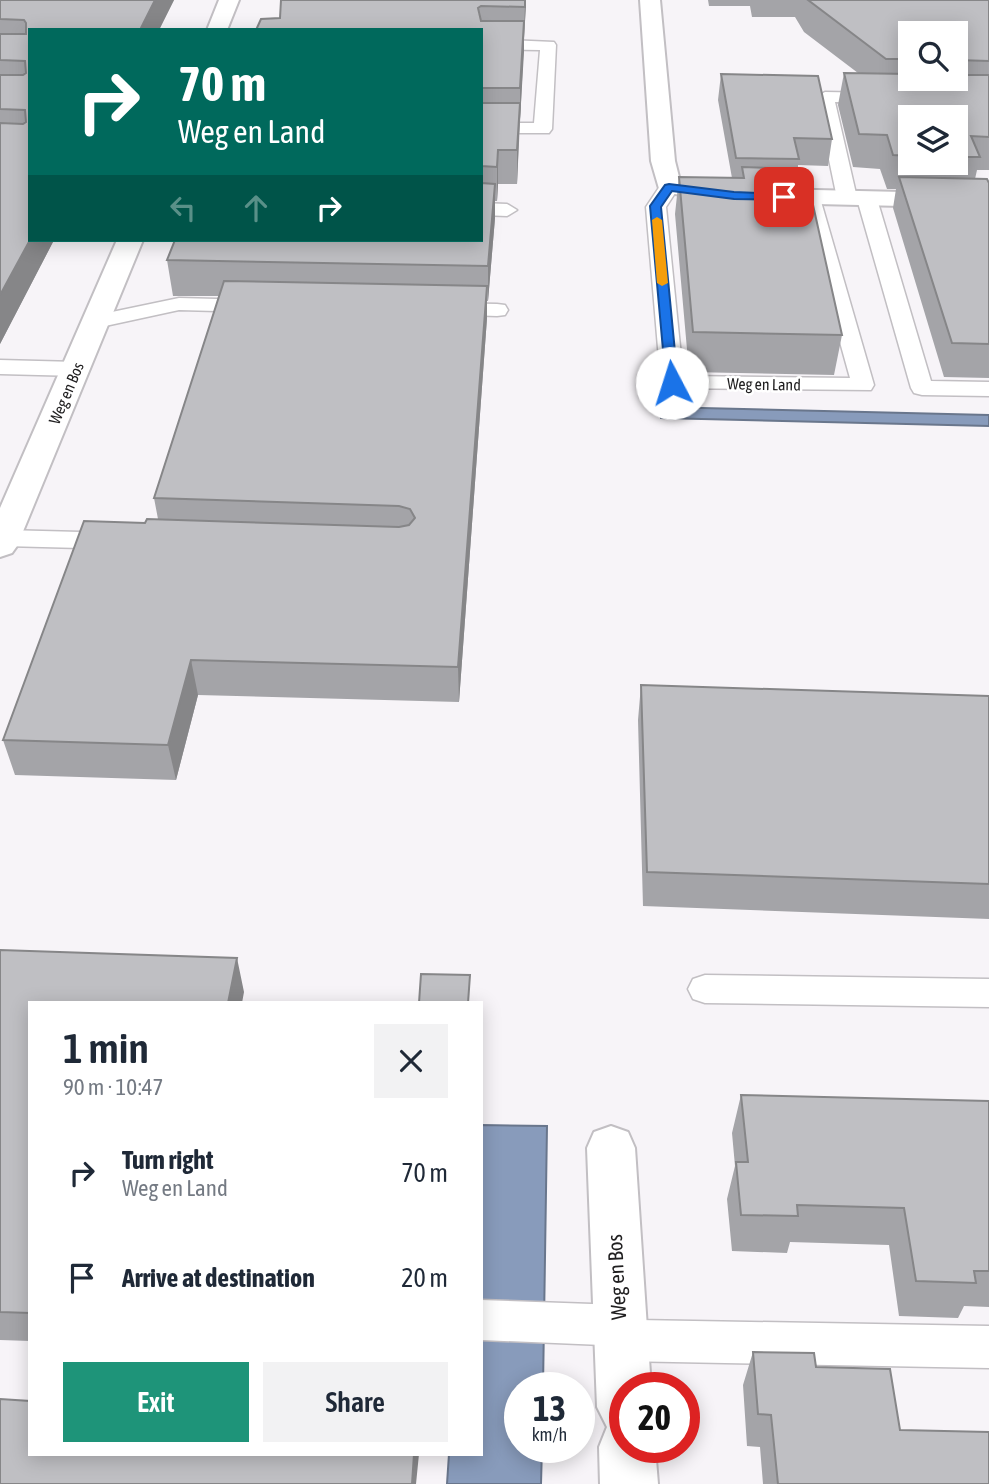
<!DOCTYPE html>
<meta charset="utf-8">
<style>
:root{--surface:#fff;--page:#f2f2f3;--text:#1f2937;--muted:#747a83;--accent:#1e9479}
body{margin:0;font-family:"Asap Condensed",sans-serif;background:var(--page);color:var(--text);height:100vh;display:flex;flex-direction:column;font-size:26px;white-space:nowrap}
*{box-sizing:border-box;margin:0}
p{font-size:23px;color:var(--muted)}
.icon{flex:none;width:38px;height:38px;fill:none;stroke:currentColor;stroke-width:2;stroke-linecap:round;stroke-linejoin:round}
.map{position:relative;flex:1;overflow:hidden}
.details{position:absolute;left:28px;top:1001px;width:455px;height:455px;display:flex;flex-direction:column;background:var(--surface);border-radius:0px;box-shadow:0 4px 18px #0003}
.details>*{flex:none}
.top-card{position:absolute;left:28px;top:28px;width:455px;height:214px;border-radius:0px;box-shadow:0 4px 18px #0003;background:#00695c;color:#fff;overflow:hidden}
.fabs{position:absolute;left:898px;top:21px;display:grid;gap:14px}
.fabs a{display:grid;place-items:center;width:70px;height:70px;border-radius:0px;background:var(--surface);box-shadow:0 4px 18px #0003;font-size:35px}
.speed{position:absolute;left:504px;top:1372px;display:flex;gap:14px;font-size:35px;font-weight:700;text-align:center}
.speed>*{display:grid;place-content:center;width:91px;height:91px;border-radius:50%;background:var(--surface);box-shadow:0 4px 18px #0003;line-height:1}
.speed small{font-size:18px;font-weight:400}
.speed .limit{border:10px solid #d22;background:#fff;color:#111}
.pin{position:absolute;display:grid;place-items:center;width:60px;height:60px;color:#fff;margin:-30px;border-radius:14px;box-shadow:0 4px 10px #0006}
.me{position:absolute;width:77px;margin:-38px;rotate:355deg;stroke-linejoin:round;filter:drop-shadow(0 0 5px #0008)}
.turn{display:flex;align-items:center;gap:24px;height:147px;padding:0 35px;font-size:32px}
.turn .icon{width:91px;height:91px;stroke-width:2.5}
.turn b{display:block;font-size:49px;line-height:60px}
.lanes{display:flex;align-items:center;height:66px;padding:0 35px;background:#0003;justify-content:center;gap:35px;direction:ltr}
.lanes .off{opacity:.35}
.round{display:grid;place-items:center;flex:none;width:74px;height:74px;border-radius:0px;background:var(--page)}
.headline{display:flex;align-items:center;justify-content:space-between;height:119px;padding:0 35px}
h1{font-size:42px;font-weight:600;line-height:52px}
.action{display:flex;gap:14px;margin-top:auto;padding:14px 35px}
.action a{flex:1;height:80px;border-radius:0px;background:var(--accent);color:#fff;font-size:28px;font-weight:600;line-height:80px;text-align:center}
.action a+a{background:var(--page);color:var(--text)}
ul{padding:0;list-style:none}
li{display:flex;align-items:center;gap:21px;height:105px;padding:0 35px}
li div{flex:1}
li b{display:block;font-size:26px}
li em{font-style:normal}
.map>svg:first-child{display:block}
.water{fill:#889bbb;stroke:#69768c;stroke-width:2}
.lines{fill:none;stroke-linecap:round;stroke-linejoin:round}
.lane-casing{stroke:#c2bfc3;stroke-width:3}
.street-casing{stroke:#c2bfc3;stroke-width:4}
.lane{fill:#fff;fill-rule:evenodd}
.street{fill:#fff;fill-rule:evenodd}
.wall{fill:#a4a4a8;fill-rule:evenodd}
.shaded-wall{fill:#868688}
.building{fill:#bfbfc3;stroke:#868688;stroke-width:2}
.route{fill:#1a73e8;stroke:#114b97;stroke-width:2}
.slow{fill:#f59e0b}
.labels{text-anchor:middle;stroke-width:5;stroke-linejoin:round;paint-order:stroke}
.far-street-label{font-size:16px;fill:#201f20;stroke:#fff}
.near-street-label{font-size:21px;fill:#201f20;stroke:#fff}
</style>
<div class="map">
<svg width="989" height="1484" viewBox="0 0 989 1484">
<rect width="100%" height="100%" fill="#f7f4f8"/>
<path class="water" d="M660,407L989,415V426L661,418Z
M481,1125L547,1126L543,1388H520V1447H542L541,1484H447L449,1454H481Z"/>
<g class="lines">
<g class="lane-casing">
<path id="lane" d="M481,39L554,42L556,45L552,129L549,133H481V123H534L540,50L481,49Z
M825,92L880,93L889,98L880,103L835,102L857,198L847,204L837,198L816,97Z
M669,181L679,187L666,207L683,376L850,378L800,198L810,192L820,198L874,385L871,390L664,388L661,383L646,207L662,183Z
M867,193L877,199L931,381L989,382V396L922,395L914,393L911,388L857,199Z
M481,203L507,204L517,210L507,216L481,215Z
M179,298L255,300L263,301L266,306L263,311L255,312L179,310L96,328L88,327L85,322L88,317Z
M448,303L497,304L505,305L508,310L505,315L497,316L440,314L437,309L440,304Z
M0,360L77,362L85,364L88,369L85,374L77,376L0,374Z
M4,530L119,533L128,535L132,541L128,547L119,549L4,546L0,545V531Z
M705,975L989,979V1007L705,1003L693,999L688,989L693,979Z
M481,1300L620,1305L634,1311L638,1320L989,1326V1368L621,1361L606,1355L602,1345L481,1340Z"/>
</g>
<g class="street-casing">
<path id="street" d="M219,0H239L227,30H207Z
M640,0H660L675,161L680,181L734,188L989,194V208L734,202L660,192L651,161Z
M117,240H143L17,546L12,553L0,557V508Z
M611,1126L628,1132L635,1148L651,1388H625V1447H655L658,1484H600L599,1447L607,1427L597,1407L587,1148L594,1132Z"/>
</g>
<use href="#lane" class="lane"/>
<use href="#street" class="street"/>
</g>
<path class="wall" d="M0,0H174L159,30H30L54,240L0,344Z
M526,0L517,184H498L497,201H495V218L488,301H487V318L459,702L198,695L176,780L15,775L3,740L145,523L158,519L154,498L219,296H173L167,260L481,240V30L280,18Z
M708,0H989V170H977L975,179L989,183V378L944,377L893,208L896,189H887L880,169L853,167L838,105L844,73H858L804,32L795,17H752L750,6H709ZM910,33H956V79H910ZM910,117H956V163H910Z
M721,74L832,139L828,166L798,165V169L842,335L834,375L689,372L675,214L679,177L732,178L718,100Z
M641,685L989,696V919L643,906L638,720Z
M0,950L244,992L30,1003V1341L0,1340Z
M741,1095L989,1101V1307L964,1306L958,1318L899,1316L889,1245L790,1242L787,1253L732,1251L727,1199L735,1166L732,1133Z
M753,1352L816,1367L900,1430L989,1484H763L760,1447L747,1446L743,1385Z"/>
<path class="shaded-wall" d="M155,0H174L159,30H140Z
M525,0H526V5L524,38Z
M524,21V52L520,120V88Z
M520,103L519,136L517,184V150Z
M498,150V184L497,201V167Z
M495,184V218L488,301V266Z
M30,240H54L0,344V295Z
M487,286V318L459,702L458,667Z
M191,660L198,695L176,780L168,745Z
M237,958L244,992L242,1003H228Z
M414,1454H419L416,1484H412Z"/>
<path class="building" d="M0,0H155L140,30H30V240L0,295V123L23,124L26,122L25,110L0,109V75H23L26,73L25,61L0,60V34H26V23L24,20L0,19Z
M281,0H525V7L481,6L478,8L481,21H524L520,88H481V30H256L261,19L280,18Z
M808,0H989V61L956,60V33H910V59H886Z
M844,73L910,74V79H956V75H989V137L971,136L980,157H956V117H910V156L893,155L887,135L859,134Z
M721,74L818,76L832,139L794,138L799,159L736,158Z
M481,103H520L517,150H498L497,167L481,166Z
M742,167L805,169L842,335L693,332L679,177L744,178Z
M899,177L987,179L989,183V344L952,343Z
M481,183L495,184L488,266L167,260L175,240H481Z
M224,281L487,286L458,667L191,660L168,745L3,740L84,521L145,523L147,519L399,527L409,525L415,518L410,509L399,506L154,498Z
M641,685L989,696V884L647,872Z
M0,950L237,958L228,1003H30V1313L0,1312Z
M421,974L470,975L468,1003H419Z
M741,1095L989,1101V1271H974L976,1283L916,1281L904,1208L797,1205L798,1216L741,1215L736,1162H748Z
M753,1352L814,1353L816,1367L890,1369L900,1430L989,1432V1484H778L771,1415L758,1414Z
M0,1399L30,1401V1454H414L412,1484H0Z"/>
<path class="route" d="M669,184L734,192L784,194L789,197L784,200L734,199L672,191L661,207L678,383L672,387L666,383L650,206L665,185Z"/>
<path class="slow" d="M657,217L662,220L668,283L662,286L657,283L652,220Z"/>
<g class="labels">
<g class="far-street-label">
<text transform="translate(764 384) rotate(1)" y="6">Weg en Land</text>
<text transform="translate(66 393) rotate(-67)" y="6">Weg en Bos</text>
</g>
<g class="near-street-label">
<text transform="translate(617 1277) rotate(-93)" y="7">Weg en Bos</text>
</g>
</g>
</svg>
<div class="fabs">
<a><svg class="icon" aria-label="search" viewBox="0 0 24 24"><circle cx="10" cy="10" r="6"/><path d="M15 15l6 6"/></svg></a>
<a><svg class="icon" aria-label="layers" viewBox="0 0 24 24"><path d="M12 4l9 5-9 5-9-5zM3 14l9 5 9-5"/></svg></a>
</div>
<div class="speed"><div>13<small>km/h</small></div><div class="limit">20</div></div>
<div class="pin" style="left:784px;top:197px;background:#d93025"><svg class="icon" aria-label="arrive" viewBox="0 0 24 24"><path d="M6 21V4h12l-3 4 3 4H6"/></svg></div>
<svg class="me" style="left:672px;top:383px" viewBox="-20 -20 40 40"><circle r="19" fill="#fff"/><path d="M0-13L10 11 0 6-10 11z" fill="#1a73e8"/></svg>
<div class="top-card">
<div class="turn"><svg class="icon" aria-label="right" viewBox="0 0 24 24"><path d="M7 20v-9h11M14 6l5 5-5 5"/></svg><div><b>70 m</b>Weg en Land</div></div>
<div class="lanes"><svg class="icon off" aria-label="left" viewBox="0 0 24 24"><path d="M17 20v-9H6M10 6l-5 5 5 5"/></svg><svg class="icon off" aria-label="ahead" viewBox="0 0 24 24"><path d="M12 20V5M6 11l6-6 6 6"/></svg><svg class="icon" aria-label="right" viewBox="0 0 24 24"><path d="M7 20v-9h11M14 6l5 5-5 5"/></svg></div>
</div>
<section class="details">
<div class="headline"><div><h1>1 min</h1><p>90 m · 10:47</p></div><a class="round"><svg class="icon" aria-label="close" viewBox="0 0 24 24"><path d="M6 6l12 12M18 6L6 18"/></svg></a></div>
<ul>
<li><svg class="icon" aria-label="right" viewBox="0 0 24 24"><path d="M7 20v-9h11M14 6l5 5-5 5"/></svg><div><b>Turn right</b><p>Weg en Land</p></div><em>70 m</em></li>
<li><svg class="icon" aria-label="arrive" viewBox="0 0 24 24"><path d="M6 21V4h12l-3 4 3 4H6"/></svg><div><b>Arrive at destination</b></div><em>20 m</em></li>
</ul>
<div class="action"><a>Exit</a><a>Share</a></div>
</section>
</div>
